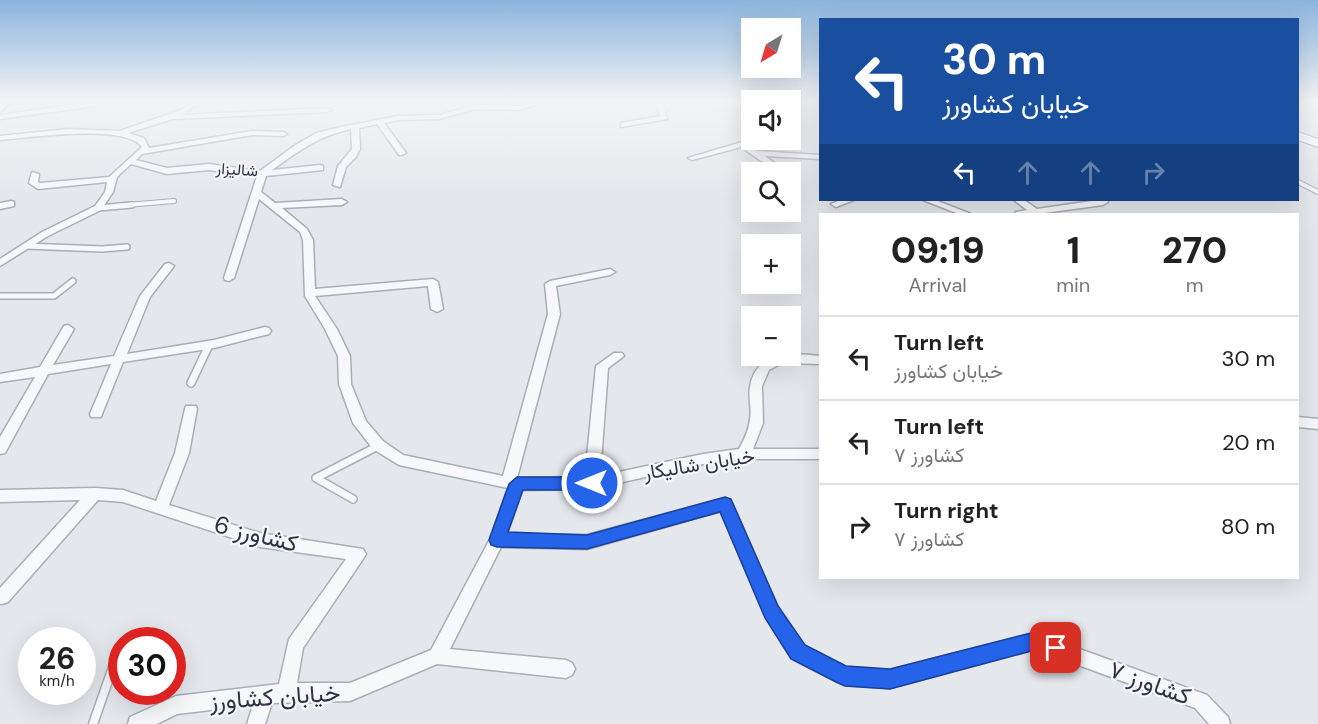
<!DOCTYPE html>
<meta charset="utf-8">
<style>
:root{--surface:#fff;--page:#f6f6f6;--text:#222;--muted:#767676;--line:#e0e0e0}
body{margin:0;font-family:"DM Sans",Vazirmatn,sans-serif;background:var(--page);color:var(--text);height:100vh;display:flex;flex-direction:column;font-size:22px;white-space:nowrap}
*{box-sizing:border-box;margin:0}
p{font-size:20px;color:var(--muted)}
.icon{flex:none;width:33px;height:33px;fill:none;stroke:currentColor;stroke-width:2;stroke-linecap:round;stroke-linejoin:round}
.map{position:relative;flex:1;overflow:hidden}
.side{position:absolute;left:819px;top:213px;width:480px;height:366px;display:flex;flex-direction:column;background:var(--surface);border-radius:0px;box-shadow:0 6px 24px #0002}
.side>*{flex:none}
.hud{position:absolute;left:819px;top:18px;width:480px;height:183px;border-radius:0px;box-shadow:0 6px 24px #0002;background:#1a4fa0;color:#fff;overflow:hidden}
.needle{width:39px;rotate:218deg}
.buttons{position:absolute;left:741px;top:18px;display:grid;gap:12px}
.buttons a{display:grid;place-items:center;width:60px;height:60px;border-radius:0px;background:var(--surface);box-shadow:0 6px 24px #0002;font-size:30px}
.speed{position:absolute;left:18px;top:627px;display:flex;gap:12px;font-size:30px;font-weight:700;text-align:center}
.speed>*{display:grid;place-content:center;width:78px;height:78px;border-radius:50%;background:var(--surface);box-shadow:0 6px 24px #0002;line-height:1}
.speed small{font-size:15px;font-weight:400}
.speed .limit{border:9px solid #d22;background:#fff;color:#111}
.pin{position:absolute;display:grid;place-items:center;width:51px;height:51px;color:#fff;margin:-26px;border-radius:12px;box-shadow:0 3px 9px #0006}
.me{position:absolute;width:66px;margin:-33px;rotate:270deg;stroke-linejoin:round;filter:drop-shadow(0 0 4px #0008)}
.turn{display:flex;align-items:center;gap:21px;height:126px;padding:0 24px;font-size:27px}
.turn .icon{width:78px;height:78px;stroke-width:2.5}
.turn b{display:block;font-size:42px;line-height:51px}
.lanes{display:flex;align-items:center;height:57px;padding:0 24px;background:#0003;justify-content:center;gap:30px;direction:ltr}
.lanes .off{opacity:.35}
.eta{display:flex;justify-content:space-evenly;align-items:center;height:102px;text-align:center}
.eta b{font-size:36px;font-weight:800;line-height:42px}
ul{padding:0;list-style:none}
li{display:flex;align-items:center;gap:18px;height:84px;padding:0 24px;border-top:2px solid var(--line)}
li div{flex:1}
li b{display:block;font-size:22px}
li em{font-style:normal}
.map>svg:first-child{display:block}
.lines{fill:none;stroke-linecap:round;stroke-linejoin:round}
.service-far3-casing{stroke:#a9aeb7;stroke-width:6}
.service-far2-casing{stroke:#a9aeb7;stroke-width:8}
.service-far1-casing{stroke:#a9aeb7;stroke-width:10}
.service-casing{stroke:#a9aeb7;stroke-width:11}
.minor-casing{stroke:#a9aeb7;stroke-width:3}
.primary-casing{stroke:#a3abb8;stroke-width:3}
.trunk-casing{stroke:#8b94a3;stroke-width:2}
.service-far3{stroke:#f7f8fa;stroke-width:4}
.service-far2{stroke:#f7f8fa;stroke-width:5}
.service-far1{stroke:#f7f8fa;stroke-width:7}
.service{stroke:#f7f8fa;stroke-width:8}
.minor{fill:#f7f8fa;fill-rule:evenodd}
.primary{fill:#fff;fill-rule:evenodd}
.trunk{fill:#fff;fill-rule:evenodd}
.route{fill:#2563eb;stroke:#184099;stroke-width:1.5}
.labels{text-anchor:middle;stroke-width:4.5;stroke-linejoin:round;paint-order:stroke}
.far-street-label{font-size:16px;fill:#2b3445;stroke:#f4f6f9}
.street-label{font-size:20px;fill:#2b3445;stroke:#f4f6f9}
.near-street-label{font-size:24px;fill:#2b3445;stroke:#f4f6f9}
</style>
<div class="map">
<svg width="1318" height="724" viewBox="0 0 1318 724">
<rect width="100%" height="100%" fill="#e4e7ec"/>
<g class="lines">
<g class="service-far3-casing">
<path id="service-far3" d="M1298,182L1318,192
M115,206L174,201"/>
</g>
<g class="service-far2-casing">
<path id="service-far2" d="M98,208L132,205
M26,246L102,249L127,247
M0,296H54L73,281"/>
</g>
<g class="service-far1-casing">
<path id="service-far1" d="M191,383L209,345
M353,499L316,478L378,446"/>
</g>
<g class="service-casing">
<path id="service" d="M93,724L120,647"/>
</g>
<g class="minor-casing">
<path id="minor" d="M193,101H222L195,106L182,115L327,108L331,110L327,112L173,119L128,133L144,138L149,148L252,131L283,132L287,134L283,136L252,135L142,154L136,160L167,168L209,164L260,171L294,146L316,133L341,127L398,116L439,115L475,105L519,106L538,101H549L519,110L475,109L439,119L398,120L384,123L406,153L402,155H399L377,124L359,128L360,149L356,157L346,167L340,187L333,185L338,166L352,149L351,129C318,136 299,151 272,170L320,165L323,166V170L266,176L261,192L275,203L342,199L347,202L342,205L282,208L307,229L313,240L315,289L433,279L438,282L443,309L437,312L431,309L428,286L315,296L337,329L350,356L351,384L366,421L383,441L403,455L503,476L548,314L545,284L550,281L610,269L615,272L610,275L556,286L560,314L517,478L585,477L596,366L614,353H622L624,356L608,368L600,476L703,454L739,449C744,440 749,430 750,419C752,408 748,397 750,387C755,351 794,353 820,356V364L782,363L769,370L762,386L763,423L753,449H820V459H744L703,464L592,489L522,490L507,534L587,535L725,498L730,500L732,504L778,607L804,646L846,667L890,670L1035,633L1207,695L1228,717L1230,724H1209L1195,708L1035,649L890,688L845,685L839,682L792,658L766,617L721,511L587,549L501,547L450,649L566,660L572,663L575,669L572,675L566,678L437,664L350,701L272,703L265,724H247L253,705L177,714L157,724H128L130,717L176,696L279,684L289,639L346,559L260,547L123,502L98,500L8,602L2,604H0V588L80,500L0,502V490L95,488L123,490L156,501L175,453L185,409L186,406H196L197,409L189,453L169,505L260,533L363,549L366,554L363,559L303,648L297,683H350L431,650L490,539L508,488L399,465L373,449L353,423L339,384L338,356L325,329L305,296L303,240L300,232L259,199L234,278L229,281L225,280L224,278L257,176L209,170L167,174L131,164L117,177L113,192L101,210L48,236L0,266V259L42,232L95,206L105,192L107,182L38,189L29,183L32,172L39,174L38,182L40,183L109,177L142,147C125,123 27,138 0,140V136L68,129L120,131L181,110Z
M655,101H663L667,119L621,127V123L660,116Z
M93,102H96V106L0,119V115Z
M742,142L757,151L820,155V159L765,156L786,172H777L741,147L692,160L688,158Z
M841,200H854L836,207L831,204Z
M923,200H935L971,214H959Z
M1014,200H1024L1037,209L1099,200H1107L1108,202L1103,205L1037,214H1015L1016,212L1027,210Z
M11,201L14,202V206L0,209V203Z
M169,263L174,266L150,297L127,354L214,340L265,327L269,328L271,331L269,334L214,348L123,362L102,414L101,417H91L90,414L111,364L48,374L5,453L0,454V437L35,377L0,382V374L40,367L64,326L68,325L74,329L53,365L114,356L140,296L165,264Z
M1298,417L1318,419V429L1298,427Z"/>
</g>
<g class="primary-casing">
<path id="primary" d="M2,101H13L0,112V103Z"/>
</g>
<g class="trunk-casing">
<path id="trunk" d="M1298,132L1318,139V147L1298,140Z"/>
</g>
<use href="#service-far3" class="service-far3"/>
<use href="#service-far2" class="service-far2"/>
<use href="#service-far1" class="service-far1"/>
<use href="#service" class="service"/>
<use href="#minor" class="minor"/>
<use href="#primary" class="primary"/>
<use href="#trunk" class="trunk"/>
</g>
<linearGradient id="sky" x2="0" y2="1"><stop stop-color="#8bb4dd"/><stop offset="0.5" stop-color="#f3f4f6"/><stop offset="1" stop-color="#f3f4f6" stop-opacity="0"/></linearGradient>
<rect width="1318" height="202" fill="url(#sky)"/>
<path class="route" d="M517,477H592L600,483L592,490H523L508,532L587,535L725,497L731,499L778,606L805,645L846,666L890,669L1035,632L1063,642L1065,648L1063,655L1056,658L1035,650L890,689L845,686L838,683L791,659L765,618L720,512L587,549L497,547L491,545L489,540L509,484Z"/>
<g class="labels">
<g class="far-street-label">
<text transform="translate(237 169) rotate(4)" y="6">شالیزار</text>
</g>
<g class="street-label">
<text transform="translate(699 464) rotate(-9)" y="7">خیابان شالیکار</text>
</g>
<g class="near-street-label">
<text transform="translate(256 534) rotate(14)" y="8">کشاورز 6</text>
<text transform="translate(1150 683) rotate(20)" y="8">کشاورز ۷</text>
<text transform="translate(275 697) rotate(-4)" y="8">خیابان کشاورز</text>
</g>
</g>
</svg>
<div class="buttons">
<a><svg class="needle" viewBox="-14 -14 28 28"><path d="M0-13l5 13h-10z" fill="#e53935"/><path d="M0 13l5-13h-10z" fill="#767676"/></svg></a>
<a><svg class="icon" aria-label="sound" viewBox="0 0 24 24"><path d="M4 9h4l5-4v14l-5-4H4zM17 9q2 3 0 6"/></svg></a>
<a><svg class="icon" aria-label="search" viewBox="0 0 24 24"><circle cx="10" cy="10" r="6"/><path d="M15 15l6 6"/></svg></a>
<a>+</a>
<a>−</a>
</div>
<div class="speed"><div>26<small>km/h</small></div><div class="limit">30</div></div>
<div class="pin" style="left:1056px;top:648px;background:#d93025"><svg class="icon" aria-label="arrive" viewBox="0 0 24 24"><path d="M6 21V4h12l-3 4 3 4H6"/></svg></div>
<svg class="me" style="left:592px;top:483px" viewBox="-20 -20 40 40"><circle r="17" fill="#2563eb" stroke="#fff" stroke-width="3"/><path d="M0-11L8 9 0 5-8 9z" fill="#fff"/></svg>
<div class="hud">
<div class="turn"><svg class="icon" aria-label="left" viewBox="0 0 24 24"><path d="M17 20v-9H6M10 6l-5 5 5 5"/></svg><div><b>30 m</b>خیابان کشاورز</div></div>
<div class="lanes"><svg class="icon" aria-label="left" viewBox="0 0 24 24"><path d="M17 20v-9H6M10 6l-5 5 5 5"/></svg><svg class="icon off" aria-label="ahead" viewBox="0 0 24 24"><path d="M12 20V5M6 11l6-6 6 6"/></svg><svg class="icon off" aria-label="ahead" viewBox="0 0 24 24"><path d="M12 20V5M6 11l6-6 6 6"/></svg><svg class="icon off" aria-label="right" viewBox="0 0 24 24"><path d="M7 20v-9h11M14 6l5 5-5 5"/></svg></div>
</div>
<section class="side">
<div class="eta">
<div><b>09:19</b><p>Arrival</p></div>
<div><b>1</b><p>min</p></div>
<div><b>270</b><p>m</p></div>
</div>
<ul>
<li><svg class="icon" aria-label="left" viewBox="0 0 24 24"><path d="M17 20v-9H6M10 6l-5 5 5 5"/></svg><div><b>Turn left</b><p>خیابان کشاورز</p></div><em>30 m</em></li>
<li><svg class="icon" aria-label="left" viewBox="0 0 24 24"><path d="M17 20v-9H6M10 6l-5 5 5 5"/></svg><div><b>Turn left</b><p>کشاورز ۷</p></div><em>20 m</em></li>
<li><svg class="icon" aria-label="right" viewBox="0 0 24 24"><path d="M7 20v-9h11M14 6l5 5-5 5"/></svg><div><b>Turn right</b><p>کشاورز ۷</p></div><em>80 m</em></li>
</ul>
</section>
</div>
